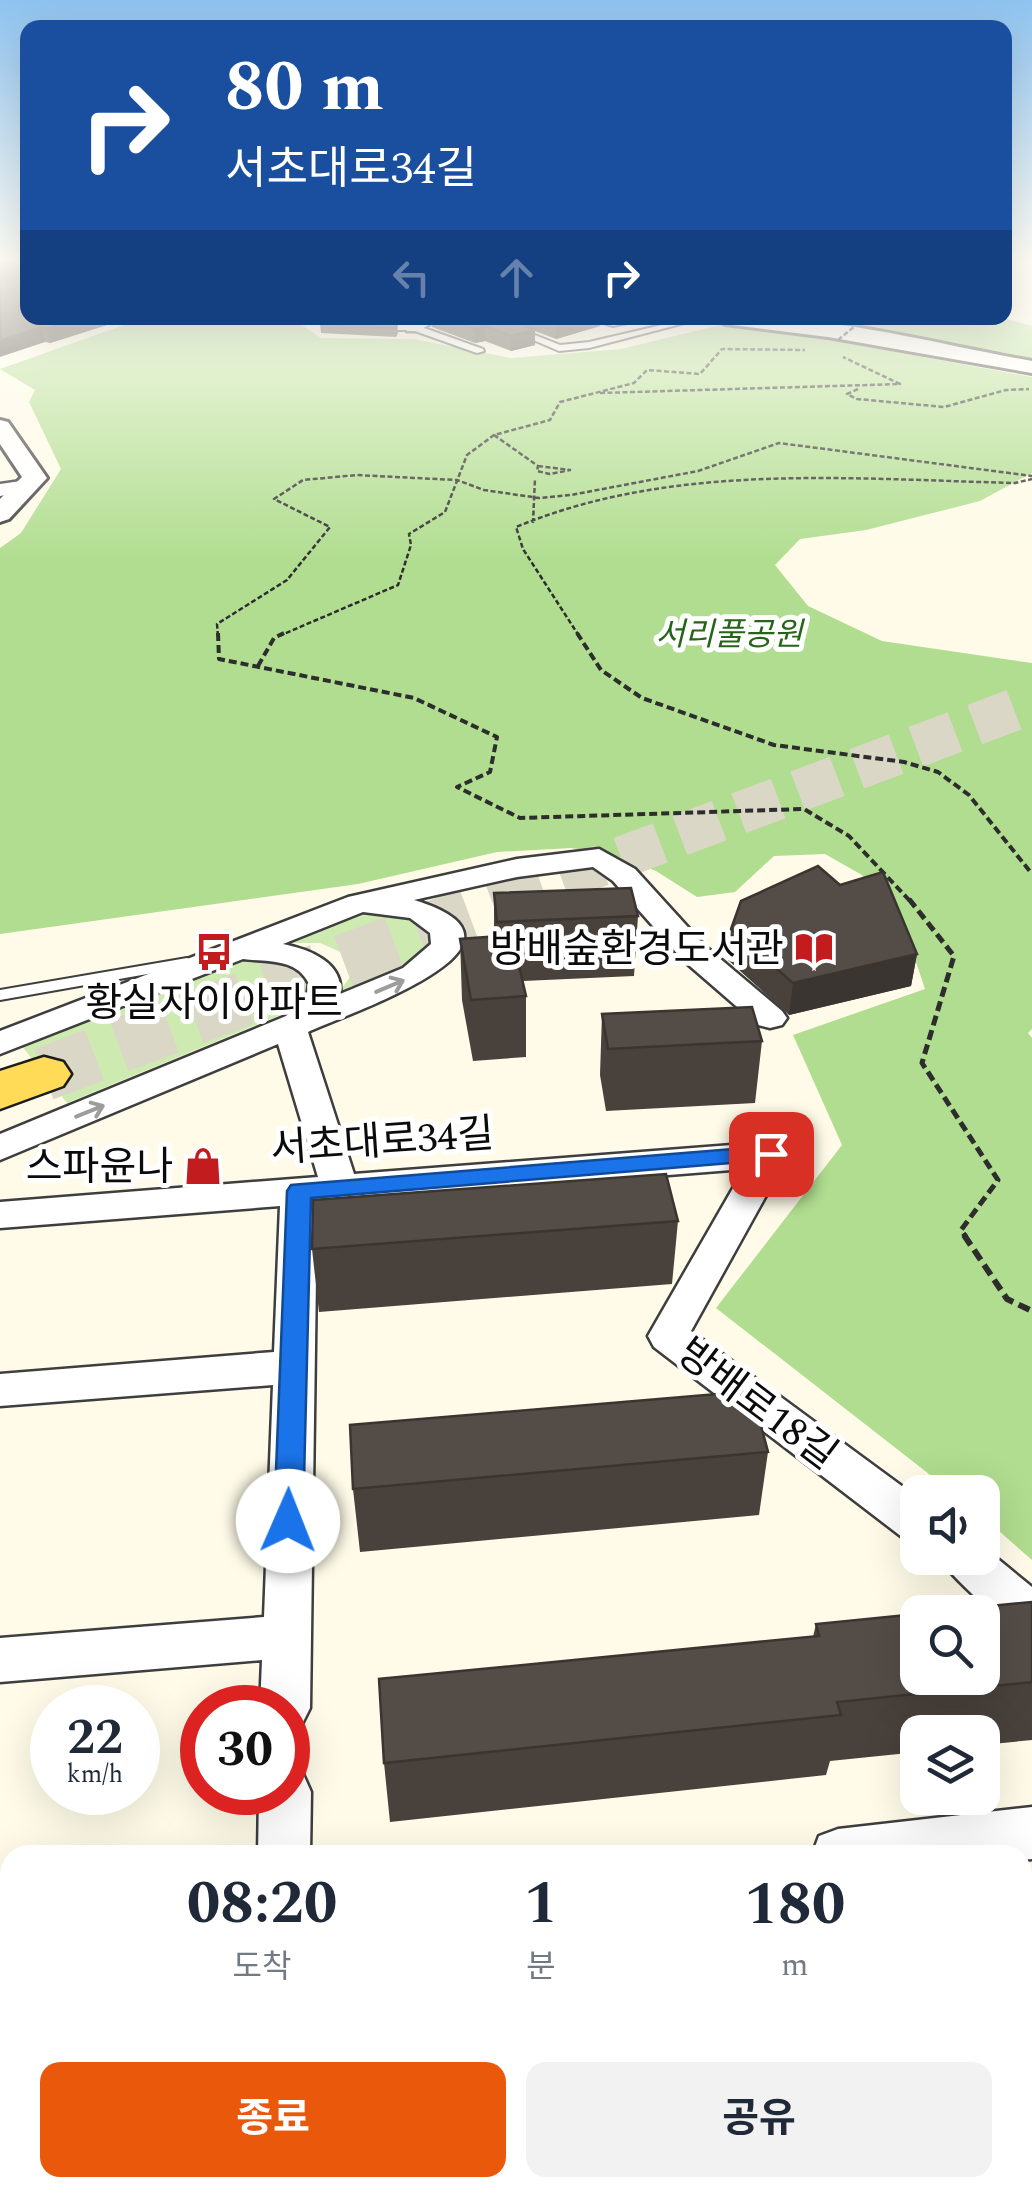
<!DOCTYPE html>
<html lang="ko">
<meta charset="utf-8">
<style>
:root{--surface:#fff;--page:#f2f2f3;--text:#1f2937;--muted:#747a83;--accent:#ea580c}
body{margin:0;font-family:Spectral,"Noto Sans KR",serif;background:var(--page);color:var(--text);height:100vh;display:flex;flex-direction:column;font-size:38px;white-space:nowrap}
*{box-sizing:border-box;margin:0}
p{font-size:32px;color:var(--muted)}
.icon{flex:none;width:55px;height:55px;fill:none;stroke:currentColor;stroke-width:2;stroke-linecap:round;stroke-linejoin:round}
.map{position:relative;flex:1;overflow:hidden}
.panel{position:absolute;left:0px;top:1845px;width:1032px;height:352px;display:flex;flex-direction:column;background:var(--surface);border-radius:30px 30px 0 0;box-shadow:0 10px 40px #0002}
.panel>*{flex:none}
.banner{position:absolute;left:20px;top:20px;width:992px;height:305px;border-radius:20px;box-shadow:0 10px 40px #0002;background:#1a4fa0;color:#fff;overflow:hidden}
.buttons{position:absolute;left:900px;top:1475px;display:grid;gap:20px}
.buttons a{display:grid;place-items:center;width:100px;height:100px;border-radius:20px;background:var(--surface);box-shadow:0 10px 40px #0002;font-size:50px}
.speed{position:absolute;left:30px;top:1685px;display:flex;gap:20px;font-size:50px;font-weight:700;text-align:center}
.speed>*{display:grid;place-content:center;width:130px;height:130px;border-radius:50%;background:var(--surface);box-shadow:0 10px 40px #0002;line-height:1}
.speed small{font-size:25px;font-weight:400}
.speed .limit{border:15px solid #d22;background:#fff;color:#111}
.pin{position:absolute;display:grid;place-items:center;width:85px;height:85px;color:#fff;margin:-42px;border-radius:20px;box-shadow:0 5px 15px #0006}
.me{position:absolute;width:110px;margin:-55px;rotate:1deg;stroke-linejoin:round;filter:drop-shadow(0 0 8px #0008)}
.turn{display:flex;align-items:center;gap:35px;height:210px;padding:0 40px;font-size:45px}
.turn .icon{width:130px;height:130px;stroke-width:2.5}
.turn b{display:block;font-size:70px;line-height:85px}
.lanes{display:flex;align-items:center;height:95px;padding:0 40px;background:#0003;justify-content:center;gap:50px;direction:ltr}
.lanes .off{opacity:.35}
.eta{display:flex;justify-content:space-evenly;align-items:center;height:170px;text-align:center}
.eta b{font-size:60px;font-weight:700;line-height:70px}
.primary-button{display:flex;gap:20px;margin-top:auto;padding:20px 40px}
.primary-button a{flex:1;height:115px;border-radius:20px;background:var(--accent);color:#fff;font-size:40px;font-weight:700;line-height:115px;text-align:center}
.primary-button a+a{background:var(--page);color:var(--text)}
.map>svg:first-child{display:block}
.green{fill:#cdebb0}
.forest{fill:#b0dd8f}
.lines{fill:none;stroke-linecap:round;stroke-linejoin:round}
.primary-tunnel-far1{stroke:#dad7c7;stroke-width:42;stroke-dasharray:42 21;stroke-linecap:butt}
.primary-tunnel{stroke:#dad7c7;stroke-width:54;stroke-dasharray:54 26;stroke-linecap:butt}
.service-casing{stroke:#3e3e3e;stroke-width:4}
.minor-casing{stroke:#3e3e3e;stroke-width:5}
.tertiary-casing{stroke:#3e3e3e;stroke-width:6}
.primary-casing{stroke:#1c1c1c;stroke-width:5}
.path-far3{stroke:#2d2d2d;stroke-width:2.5;stroke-dasharray:5 2.5;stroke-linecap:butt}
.path-far2{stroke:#2d2d2d;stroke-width:4;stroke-dasharray:8 4;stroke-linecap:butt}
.path-far1{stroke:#2d2d2d;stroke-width:5;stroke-dasharray:10 5;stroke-linecap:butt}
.path{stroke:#2d2d2d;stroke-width:6;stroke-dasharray:12 6;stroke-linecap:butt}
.service{fill:#fff;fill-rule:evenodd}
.minor{fill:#fff;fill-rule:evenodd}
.tertiary{fill:#fff;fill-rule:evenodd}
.primary{fill:#ffdb58;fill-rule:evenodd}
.path-bridge{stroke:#2d2d2d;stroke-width:2.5;stroke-dasharray:5 2.5;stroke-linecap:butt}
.wall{fill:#48413c}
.shaded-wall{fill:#3b3531}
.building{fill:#544c46;stroke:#3b3531;stroke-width:2.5}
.oneway{stroke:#9d9d9d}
.route{fill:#1a73e8;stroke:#114b97;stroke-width:2.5}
.labels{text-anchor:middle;stroke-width:10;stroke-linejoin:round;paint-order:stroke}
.far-park-label{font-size:32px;font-style:italic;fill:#266518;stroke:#fff}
.poi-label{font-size:40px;fill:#0b0b0b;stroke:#fff;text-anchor:end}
.street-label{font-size:40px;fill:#0b0b0b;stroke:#fff}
</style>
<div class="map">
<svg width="1032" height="2196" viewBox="0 0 1032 2196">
<rect width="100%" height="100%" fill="#fffbe8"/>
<path class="green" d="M379,912C400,916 422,917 427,941L415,959L339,992L353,973L345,954L320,943H288L363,913Z
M240,961C264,959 288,959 302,981L303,991L290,1011L67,1103L21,1045Z"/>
<path class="forest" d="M308,318L300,324L321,338L414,339L511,358L621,349L720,325L805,335L1032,377V473L980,501L866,530L800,539L775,565L808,606L882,641L1032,663V1029L1028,1033L1032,1038V1560L983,1517L982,1492H952L716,1308L842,1145L793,1035L925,989L903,923L862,875L825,854L774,856L735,892L697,897L656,871L611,854L571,848L497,852L358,884L0,934V548L21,533L61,469L29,402L35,390L0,369L141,319Z
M814,318H1003L1032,326V362L821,326Z"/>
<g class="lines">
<path class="primary-tunnel-far1" d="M503,902L1032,703"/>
<path class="primary-tunnel" d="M44,1074L510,899"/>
<g class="service-casing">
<path id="service" d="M482,318H492L560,345L589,342L692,318H704L589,348L559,351Z
M587,318L613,321L652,318L613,326Z
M413,324L483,349L484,351L477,353L412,330H375L371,327L375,324Z
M187,958L193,960L195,963L193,966L0,1000V990Z
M639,2188H669L670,2196H640Z"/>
</g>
<g class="minor-casing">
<path id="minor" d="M419,318H439L419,331H407V323Z
M28,480L35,482V490L0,496V484Z
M599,849L635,869L705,946L782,1011L787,1018L782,1025L770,1028L758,1025L683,960L613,881L593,867L517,877L414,900C560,944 345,1014 308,1032L354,1174L771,1142L784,1145L789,1154L691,1331L918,1498V1543L902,1537L654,1347L648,1336L744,1169L317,1203L310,1708L302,1724L288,1730V1708H260L262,1660L0,1682V1638L264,1617L273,1385L0,1406V1374L274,1352L280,1206L0,1228V1202L318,1177L278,1044L0,1160V1134L286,1016L307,997L309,984C297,958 267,962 243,959L0,1054V1031L348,897L517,859ZM363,912L410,918L430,933L431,944L403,968L340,994C344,962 308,949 283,944Z
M982,1546L1032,1587V1640C1013,1633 949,1576 940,1558H982Z
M288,1768L303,1774L311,1792L310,1855H258L259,1792H288Z
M1032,1807V1859L1022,1860V1855H812L819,1836L838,1829Z
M10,1927V1983L0,1984V1928Z
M252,2188H312L313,2196H251Z"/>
</g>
<g class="tertiary-casing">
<path id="tertiary" d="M715,318C819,311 929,343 1032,361V373L828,337L725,324Z
M0,420L8,422L47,478L9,519L0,522V499L22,477L0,444Z"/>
</g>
<g class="primary-casing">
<path id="primary" d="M44,1057L63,1062L71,1074L63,1086L0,1109V1071Z"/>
</g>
<path class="path-far3" d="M858,389L847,394L857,399L944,407L1006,390L1029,389
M600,393L900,384L843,357
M494,435L538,466
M538,466L570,470L550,474L537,471Z
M533,523L535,478
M218,636L217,624L287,580L330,527L274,499L303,480L357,475L457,480L484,490L539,498L571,495L698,471L779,443L1032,476
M279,636L398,585L411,545L409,534L445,512L467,455L494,435L550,420L560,402L634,383L647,370L700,374L722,349L805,350
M579,636L523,549L516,527C673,462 848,479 1015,483L1032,479"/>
<path class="path-far2" d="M218,633L219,659L414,698L497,737L490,772L457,787L520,818L804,809L849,836L911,902
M577,633L601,670L642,698L774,745L904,762L938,772L969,795L1032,874
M258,666L274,638L284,633"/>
<path class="path-far1" d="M909,899L954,956L922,1063L998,1180L961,1230L966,1237"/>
<path class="path" d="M964,1235L1007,1299L1032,1311"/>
<use href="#service" class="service"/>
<use href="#minor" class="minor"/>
<use href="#tertiary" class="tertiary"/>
<use href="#primary" class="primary"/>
<path class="path-bridge" d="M838,340L855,326"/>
</g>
<path class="wall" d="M0,262L129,318L50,343L45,342Z
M316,318H411L405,320H316Z
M432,318H601L600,326L556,339L535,331V345L511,351L485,341L475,343L432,327Z
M320,324H397L398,333L396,337L321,333Z
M494,893L638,916L634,976L523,981L526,996V1057L473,1061L462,1000L460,939L494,937Z
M731,929L917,954L911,986L789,1015L728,960Z
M602,1014L762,1041L755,1103L606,1111L600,1075Z
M678,1221L672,1284L319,1312L312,1249Z
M768,1452L759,1515L360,1552L353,1489Z
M1032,1602V1740L982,1745V1732H918V1752L830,1761L826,1775L390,1822L384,1763L813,1637L816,1624Z
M1032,1915V2083L1022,2084V1917Z"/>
<path class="shaded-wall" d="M82,318H129L50,343L47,329Z
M580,318H601L600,326L556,339V324Z
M485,326V341L475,343V329Z
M42,327L45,342L0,357V341Z
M535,330V345L511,351V336Z
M917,954L911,986L789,1015L793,983Z"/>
<path class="building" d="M28,261V318H82L47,329L42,327L0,341V262Z
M445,318H506L535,330L511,336L485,326L475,329Z
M538,318H580L556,324Z
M320,324H397L396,328Z
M818,866L840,885L883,872L917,954L793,983L731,929L741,901Z
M631,888L638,916L497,922L494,893Z
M512,935L526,996L471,1000L460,939Z
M752,1007L762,1041L608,1049L602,1014Z
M666,1174L678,1221L312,1249L313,1200Z
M752,1391L768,1452L353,1489L350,1425Z
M1032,1602V1682L837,1702L841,1715L384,1763L379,1679L819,1636L816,1624L918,1614V1678H982V1612H929Z
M1032,1915V2035L1022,2036V1917Z"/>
<defs><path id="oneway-shaft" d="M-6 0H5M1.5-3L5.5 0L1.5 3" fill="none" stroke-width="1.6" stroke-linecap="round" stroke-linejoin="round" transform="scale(2.5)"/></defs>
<g class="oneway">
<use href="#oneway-shaft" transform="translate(390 986) rotate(-23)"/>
<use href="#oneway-shaft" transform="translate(90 1111) rotate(-22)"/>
</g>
<linearGradient id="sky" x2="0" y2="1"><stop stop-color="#8fc3ef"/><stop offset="0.46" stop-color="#fffdf5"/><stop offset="1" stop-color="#fffdf5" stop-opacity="0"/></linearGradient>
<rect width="1032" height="564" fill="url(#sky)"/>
<path class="route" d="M771,1146L779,1148L783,1154L779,1159L311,1198L303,1521L299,1530L288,1533L278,1530L274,1521L287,1191L291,1185Z"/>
<defs>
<g id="library-bare" transform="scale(3)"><path d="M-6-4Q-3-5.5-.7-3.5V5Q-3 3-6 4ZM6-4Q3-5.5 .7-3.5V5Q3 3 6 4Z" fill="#c21c1f" stroke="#fff" stroke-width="2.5" paint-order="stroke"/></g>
<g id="bus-bare" transform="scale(3)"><path d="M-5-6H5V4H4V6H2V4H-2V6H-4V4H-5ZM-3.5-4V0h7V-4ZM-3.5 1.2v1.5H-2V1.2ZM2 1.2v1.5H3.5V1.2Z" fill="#c21c1f" stroke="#fff" stroke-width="2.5" paint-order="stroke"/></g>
<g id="shop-bare" transform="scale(3)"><path d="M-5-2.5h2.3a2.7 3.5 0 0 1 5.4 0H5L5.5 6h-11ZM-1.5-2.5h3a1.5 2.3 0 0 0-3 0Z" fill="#c21c1f" stroke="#fff" stroke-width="2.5" paint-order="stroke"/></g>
</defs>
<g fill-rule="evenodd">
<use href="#library-bare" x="814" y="948"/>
<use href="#bus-bare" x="214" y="952"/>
<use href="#shop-bare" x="203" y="1166"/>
</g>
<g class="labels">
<g class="far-park-label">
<text x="729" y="645">서리풀공원</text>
</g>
<g class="poi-label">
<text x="784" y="962">방배숲환경도서관</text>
<text x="214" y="1016" text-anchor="middle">황실자이아파트</text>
<text x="173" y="1180">스파윤나</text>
</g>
<g class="street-label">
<text transform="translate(382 1140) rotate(-4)" y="14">서초대로34길</text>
<text transform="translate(758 1403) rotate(37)" y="14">방배로18길</text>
</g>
</g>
</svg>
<div class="buttons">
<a><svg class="icon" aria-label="sound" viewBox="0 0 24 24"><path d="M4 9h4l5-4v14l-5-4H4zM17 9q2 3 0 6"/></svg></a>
<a><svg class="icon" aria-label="search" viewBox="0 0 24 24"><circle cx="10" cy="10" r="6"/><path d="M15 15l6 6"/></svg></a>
<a><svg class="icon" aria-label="layers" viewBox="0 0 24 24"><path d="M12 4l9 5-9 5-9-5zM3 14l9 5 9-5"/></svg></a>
</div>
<div class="speed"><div>22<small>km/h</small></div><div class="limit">30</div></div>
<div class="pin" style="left:771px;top:1154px;background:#d93025"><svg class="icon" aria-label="arrive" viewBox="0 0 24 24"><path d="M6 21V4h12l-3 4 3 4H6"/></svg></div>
<svg class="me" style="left:288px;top:1521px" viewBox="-20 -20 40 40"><circle r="19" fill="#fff"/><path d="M0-13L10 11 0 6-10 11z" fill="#1a73e8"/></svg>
<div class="banner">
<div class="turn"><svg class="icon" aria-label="right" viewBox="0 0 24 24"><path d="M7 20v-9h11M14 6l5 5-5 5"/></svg><div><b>80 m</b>서초대로34길</div></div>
<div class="lanes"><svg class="icon off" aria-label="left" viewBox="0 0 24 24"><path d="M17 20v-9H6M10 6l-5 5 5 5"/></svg><svg class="icon off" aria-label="ahead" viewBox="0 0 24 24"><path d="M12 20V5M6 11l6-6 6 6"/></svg><svg class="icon" aria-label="right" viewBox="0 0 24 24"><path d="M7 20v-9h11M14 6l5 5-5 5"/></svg></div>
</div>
<section class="panel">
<div class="eta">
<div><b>08:20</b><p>도착</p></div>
<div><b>1</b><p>분</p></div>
<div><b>180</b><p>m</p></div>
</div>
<div class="primary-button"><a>종료</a><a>공유</a></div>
</section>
</div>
